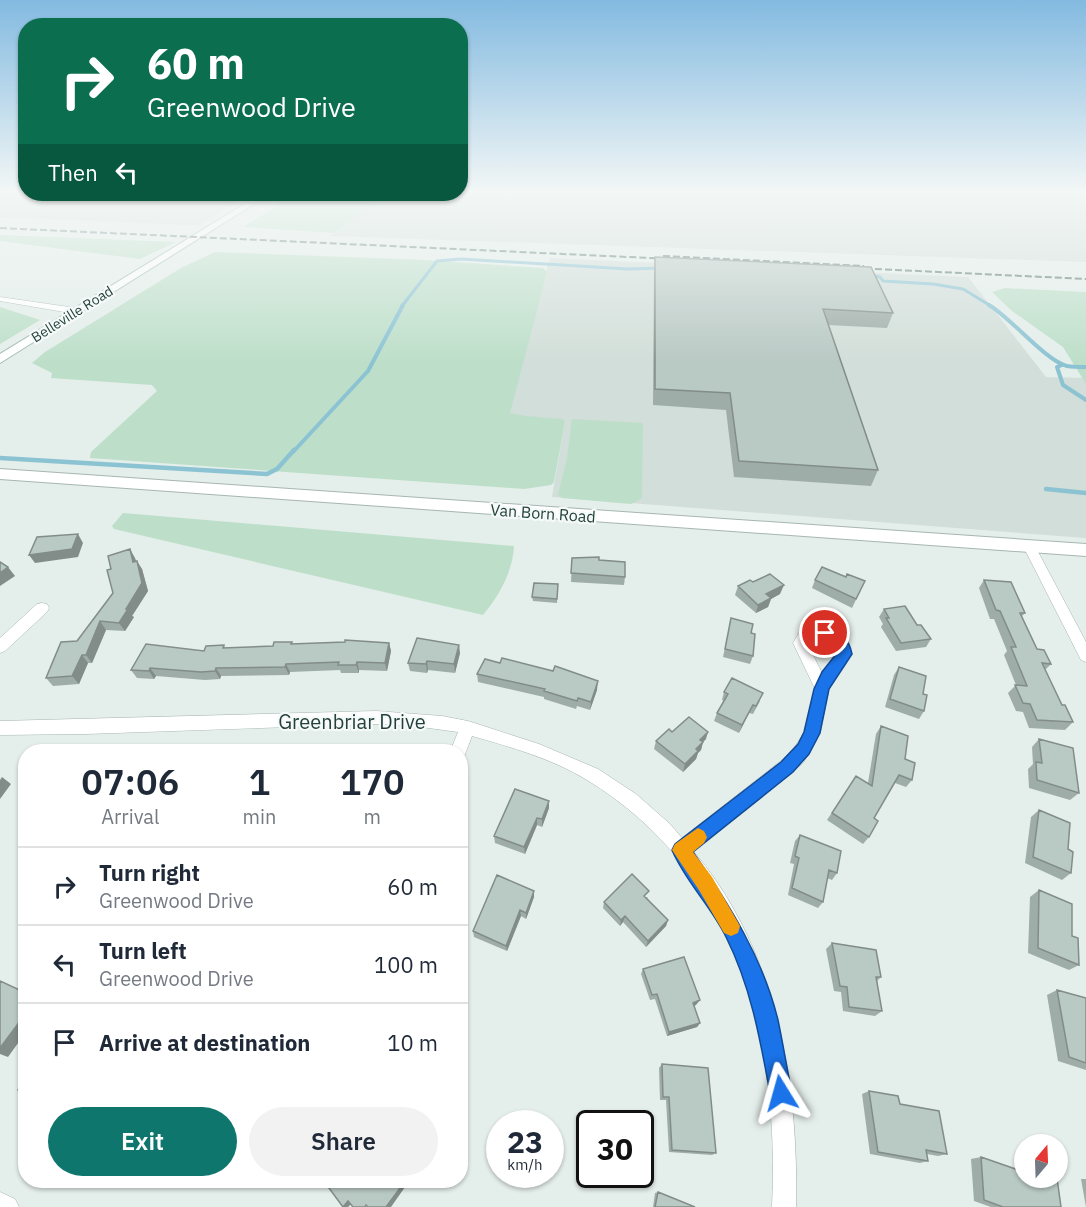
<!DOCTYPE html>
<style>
:root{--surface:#fff;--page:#f2f2f3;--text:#1f2937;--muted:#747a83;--line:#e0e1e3;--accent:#0f766e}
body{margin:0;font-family:"IBM Plex Sans",sans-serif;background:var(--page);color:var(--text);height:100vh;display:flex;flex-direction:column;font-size:22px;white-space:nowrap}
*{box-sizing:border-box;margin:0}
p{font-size:20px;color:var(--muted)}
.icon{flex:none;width:33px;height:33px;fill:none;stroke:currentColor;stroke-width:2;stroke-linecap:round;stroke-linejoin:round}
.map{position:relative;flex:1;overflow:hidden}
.drawer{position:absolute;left:18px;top:744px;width:450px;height:444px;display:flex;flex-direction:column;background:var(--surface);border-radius:24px;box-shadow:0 2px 4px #0004}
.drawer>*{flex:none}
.top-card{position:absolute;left:18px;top:18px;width:450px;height:183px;border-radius:24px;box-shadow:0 2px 4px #0004;background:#0b6e4f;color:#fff;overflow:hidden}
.needle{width:39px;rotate:19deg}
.tools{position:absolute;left:1014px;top:1134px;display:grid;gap:12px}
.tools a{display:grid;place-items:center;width:54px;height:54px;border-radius:50%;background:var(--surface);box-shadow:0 2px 4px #0004;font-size:30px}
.speed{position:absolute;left:486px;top:1110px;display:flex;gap:12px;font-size:30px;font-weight:700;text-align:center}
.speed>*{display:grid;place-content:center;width:78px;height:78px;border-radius:50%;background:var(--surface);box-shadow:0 2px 4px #0004;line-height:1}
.speed small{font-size:15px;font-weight:400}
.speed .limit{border:3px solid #111;border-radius:9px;background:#fff;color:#111}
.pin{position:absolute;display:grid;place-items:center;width:51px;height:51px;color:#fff;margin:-26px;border:3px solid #fff;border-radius:50%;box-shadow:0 2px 6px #0007}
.me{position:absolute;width:66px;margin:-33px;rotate:352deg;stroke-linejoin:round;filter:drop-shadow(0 0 4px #0008)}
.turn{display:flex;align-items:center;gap:21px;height:126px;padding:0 30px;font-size:27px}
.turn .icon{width:78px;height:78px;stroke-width:2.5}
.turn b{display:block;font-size:42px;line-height:51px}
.then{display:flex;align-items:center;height:57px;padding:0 30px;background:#0003;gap:12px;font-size:22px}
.eta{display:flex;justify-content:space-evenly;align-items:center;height:102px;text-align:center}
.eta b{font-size:36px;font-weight:600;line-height:42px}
.action{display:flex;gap:12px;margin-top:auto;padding:12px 30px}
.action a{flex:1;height:69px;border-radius:36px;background:var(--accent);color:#fff;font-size:24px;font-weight:600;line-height:69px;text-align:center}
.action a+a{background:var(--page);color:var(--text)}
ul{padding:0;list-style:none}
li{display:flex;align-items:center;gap:18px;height:78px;padding:0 30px;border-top:2px solid var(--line)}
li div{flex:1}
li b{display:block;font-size:22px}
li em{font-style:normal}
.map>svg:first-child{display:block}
.built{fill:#d2ded9}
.green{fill:#bddfc9}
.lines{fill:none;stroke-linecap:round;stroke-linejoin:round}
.stream-far2{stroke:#8cc3d3;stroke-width:3}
.stream-far1{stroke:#8cc3d3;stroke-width:4}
.stream{stroke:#8cc3d3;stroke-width:4.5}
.minor-casing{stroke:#a6b6b2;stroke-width:1}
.tertiary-casing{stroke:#a6b6b2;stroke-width:2}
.secondary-casing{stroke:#a2bab3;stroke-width:2}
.minor{fill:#fff;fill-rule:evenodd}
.tertiary{fill:#fff;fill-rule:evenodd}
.secondary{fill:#fff;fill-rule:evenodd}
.rail{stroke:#5e7b76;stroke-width:2;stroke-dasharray:7 3;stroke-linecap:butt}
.wall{fill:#9fada9}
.shaded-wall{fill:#828d89}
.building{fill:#b9c9c4;stroke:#828d89;stroke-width:1.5}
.route{fill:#1a73e8;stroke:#114b97;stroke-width:1.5}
.slow{fill:#f59e0b}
.labels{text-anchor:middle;stroke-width:4.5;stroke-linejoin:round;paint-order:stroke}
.far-street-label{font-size:14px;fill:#23403b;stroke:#f5faf8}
.street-label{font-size:16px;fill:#23403b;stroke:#f5faf8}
.near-street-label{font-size:20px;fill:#23403b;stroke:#f5faf8}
</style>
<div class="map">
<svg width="1086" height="1207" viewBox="0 0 1086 1207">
<rect width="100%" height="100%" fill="#e4eeea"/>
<path class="built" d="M0,193L26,194H249L199,225H189L0,217Z
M1086,193V262L330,236L386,194Z
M550,258L968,277L1046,377L1086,378V538L552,497L565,422L504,418Z"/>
<path class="green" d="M295,194H386L334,233L243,227Z
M0,235L176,242L140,259L0,241Z
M215,252L425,260L543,268L547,272L510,413L526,416L563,419L565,422L554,482L551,485L524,489L90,458L91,452L157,391L152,385L51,378L52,373L32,363L45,352L181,268Z
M1005,288L1086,292V384L1063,347L1012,311L992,292Z
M0,307L40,320L0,344Z
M572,419L643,423L642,498L631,504L562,498L558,495L567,458Z
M123,513L514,546C513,571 499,596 483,615L114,529L112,526Z"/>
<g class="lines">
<path class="stream-far2" d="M868,275L880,277L883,281L933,284L963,289L991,306
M402,306L437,261L461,259L628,269L661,268"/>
<path class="stream-far1" d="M989,305C1011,318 1046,361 1067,366C1073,367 1080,367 1086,367
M1062,365L1057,367L1063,385L1086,400
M293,452L368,371L403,305"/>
<path class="stream" d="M0,458L267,474L277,469L294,450
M1046,489L1086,493"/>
<g class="minor-casing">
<path id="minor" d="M0,297L76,308L80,311L76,314L0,301Z
M1029,542L1035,546L1086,642V662L1081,660L1023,546Z
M42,603L47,604L49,608L47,612L5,651L0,653V638L37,604Z
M817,626C835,630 846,637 852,654L834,679L829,689L820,733L803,763L693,851C776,947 799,1084 796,1207H772C780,1041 738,872 587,780C553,759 511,747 472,736L464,757L460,758V752H450L458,732L414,726L376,724L86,734L0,735V721L376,711L442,716L468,721L539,744L598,769L636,794L670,824L682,838L791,753L805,731L815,689L793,643L799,633ZM817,637L827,640L837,653L822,673L807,643Z
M0,1192L15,1199L19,1207H0Z"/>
</g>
<g class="tertiary-casing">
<path id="tertiary" d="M0,469L1086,544V556L0,479Z"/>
</g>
<g class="secondary-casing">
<path id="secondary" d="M261,194H270L0,363V354Z"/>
</g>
<use href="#minor" class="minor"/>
<use href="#tertiary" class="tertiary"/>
<use href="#secondary" class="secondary"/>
<path class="rail" d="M0,228L672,259
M663,256L864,266
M855,268L1086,279"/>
</g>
<path class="wall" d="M655,257L893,313L887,328L828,325L878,470L871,486L734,477L726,410L653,405L654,272Z
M135,558L136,561L142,569L148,591L132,616L134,617L125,631L106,630L92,663H88L79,684L53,686L46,678L77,641L113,593Z
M572,558L599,560L625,577L624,585L571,582Z
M846,577L865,581L852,608L812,588L815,580Z
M984,580L1025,613L1022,616L1037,649L1051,664L1045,670L1062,705L1073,722L1065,730L1029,728L1023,712L1016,711L1008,693L1016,685L1004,655L1007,651L994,619H990L979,588Z
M753,582L780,594L771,599L768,607L756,613L735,595L738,586Z
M558,584L557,603L533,601L532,597Z
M884,609L917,625L931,639L926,647L896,651L881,627L883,624L879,617Z
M731,618L751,633L753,656L750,664L723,657Z
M292,642L293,644L389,643L391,651L387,671L359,670V673H341L340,670L290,672L289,675L221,676L220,679L205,680L156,676L154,679L137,678L131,670L224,645L225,648L273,646Z
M460,653L455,673L428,670L427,673L410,671L408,663Z
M899,667L923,694L924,711L919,719L885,707L894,675Z
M477,674L597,690L590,710L577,706L576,709L544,699V697L478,682Z
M724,692L760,701L753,714L749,713L739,733L714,721L717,713L724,701L722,700Z
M881,726L905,759L912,780L906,787L895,783L874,818L869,837L863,844L827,820L856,776L868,783L876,734Z
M672,732L706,739L703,742L701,750L698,753L696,759L683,772L654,749L656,741Z
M1039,739L1079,793L1070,800L1029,788L1028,769L1033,764L1032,747Z
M549,808L542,827L537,825L525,854L495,843L494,836Z
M1039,810L1068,849L1071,873L1062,880L1025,863L1031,817Z
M800,835L837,873L832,880L827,878L823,902L818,908L788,895L794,864L790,863L795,841Z
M1039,890L1072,936L1079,965L1069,970L1028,953L1030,897Z
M534,897L526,919L521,916L507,951L474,937L473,931Z
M648,897L647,898L668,920L666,926L646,947L623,922L620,926L603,908L604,902Z
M832,943L881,977L877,981L882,1011L875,1016L843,1011L841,992L834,991L826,949Z
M643,969L696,1005L694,1006L700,1023L697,1027L667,1036L655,999L650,1000L641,974Z
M1057,990L1086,998V1070L1058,1061L1047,995Z
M662,1064L716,1153L712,1155L669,1152L666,1100H660L659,1068Z
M869,1091L900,1104L947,1154L938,1156L927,1154L928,1161L920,1163L870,1154L862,1094Z
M981,1157L1014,1169V1168L1024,1166V1178L1061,1207H991L974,1201L971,1159Z
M1081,1179H1086V1207Z
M658,1192L695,1207H653L655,1193Z"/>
<path class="shaded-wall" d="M78,534L83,543L78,557L35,563L29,555Z
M130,549L135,558L138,571L133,562Z
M137,561L142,569L148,591L132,616L134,617L125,631L119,623L126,609Z
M8,567L15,576L0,586V573Z
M784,585L780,594L771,599L768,607L756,613L758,605L766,594Z
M100,621L106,630L92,663L86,655Z
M389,643L391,651L387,671L385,663Z
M459,645L460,653L455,673L454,664Z
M82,655L88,663L79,684L72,676Z
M427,661L428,670L427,673L426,664Z
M357,662L359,670V673L356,665Z
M286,664L290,672L289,675L285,667Z
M150,668L156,676L154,679L149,671Z
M216,668L221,676L220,679L215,671Z
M598,681L597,690L590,710L591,702Z
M753,705L739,733L742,725Z
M708,732L706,739L698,747L700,740Z
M703,742L701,750L698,753L696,759L683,772L685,764L696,749Z
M2,777L11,784L0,799V780Z
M549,801V808L542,827V819Z
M537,818V825L525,854L524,847Z
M534,891V897L526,919V913Z
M520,910L521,916L507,951L506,946Z
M625,916L623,922L620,926L621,920Z
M668,920L666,926L646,947L648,941Z
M460,960L468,996L460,998Z
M700,1000L696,1005L690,1007L693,1003Z
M26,1013V1032L8,1057L0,1054V1048Z
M700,1023L697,1027L667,1036L669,1032Z
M406,1180H410L391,1207H386Z
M348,1201L353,1202L348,1207H343Z"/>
<path class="building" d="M655,257L871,267L893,313L823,309L878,470L739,461L730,393L655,389Z
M78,534L72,549L29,555L37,537Z
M130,549L133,562L137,561L142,583L126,609H128L119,623L100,621L86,655H82L72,676L46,678L61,642L77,641L113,593L107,570L111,569L108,556Z
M599,557V560L625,562V577L571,573L572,558Z
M0,562L8,567L0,573Z
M822,567L846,577L847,574L865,581L856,599L815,580Z
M770,574L784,585L766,594L771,598L758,605L738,586L750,580L753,582Z
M984,580L1011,582L1025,613H1020L1037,649L1044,650L1051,664L1042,663L1062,705H1065L1073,722L1037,720L1030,704L1023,703L1015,685L1027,686L1011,647H1016L1000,611L996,610Z
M534,583L558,584L557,599L532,597Z
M905,606L917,625H921L931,639L901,643L886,618H889L884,609Z
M731,618L753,624L751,633L755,634L753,656L725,649Z
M417,638L459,645L454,664L427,661L426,664L408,663Z
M345,640L389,643L385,663L357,662L356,665H338L339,662L286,664L285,667L216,668L215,671L201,672L150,668L149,671L131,670L146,644L204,651L206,646L224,645L223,648L273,646L274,642H292L291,644L345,642Z
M502,658L553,671L555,666L598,681L591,702L578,698L577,701L544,691L545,689L477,674L485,659L500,663Z
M899,667L926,676L923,694L927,695L924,711L890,699Z
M732,678L763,693L756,706L753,705L742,725L717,713L728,694L724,692Z
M689,717L708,732L700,740L703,742L696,749L698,751L685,764L656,741L669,729L672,732Z
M881,726L908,736L905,759L915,763L912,780L899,775L874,818L878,821L869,837L832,813L856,776L872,786Z
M1039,739L1073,748L1079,793L1037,780L1036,762L1042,763Z
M515,789L549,801L542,819L537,818L524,847L494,836Z
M1039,810L1070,823L1068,849L1073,852L1071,873L1033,857Z
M800,835L841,851L837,873L829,870L823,902L792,888L799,858L795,856Z
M632,874L649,891L644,896L668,920L648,941L625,916L621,920L604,902Z
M497,875L534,891L526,913L520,910L506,946L473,931Z
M1039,890L1072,904V936L1078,938L1079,965L1038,948Z
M832,943L876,950L881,977H876L882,1011L849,1007L847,987L840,986Z
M684,957L700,1000L693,1003L700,1023L669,1032L657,994L652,995L643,969Z
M460,963L466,991L460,993Z
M0,981L26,993V1013L0,1048Z
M1057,990L1086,998V1063L1069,1057Z
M662,1064L708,1068L716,1153L672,1150L669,1097H663Z
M26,1079V1093L18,1090Z
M869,1091L898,1096L900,1104L939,1111L947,1154L926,1150L928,1161L878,1152Z
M981,1157L1024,1172V1178H1057L1061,1207H1003L984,1200Z
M323,1180H406L386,1207H368L366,1205L365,1207H353L348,1201L343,1207Z
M658,1192L695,1207H655Z"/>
<linearGradient id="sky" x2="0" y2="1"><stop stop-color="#83bae0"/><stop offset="0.53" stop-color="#f3f7f6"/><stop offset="1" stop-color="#f3f7f6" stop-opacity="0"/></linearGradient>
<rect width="1086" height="362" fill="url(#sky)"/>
<path class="route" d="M825,628C840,633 849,638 852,654L829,689L820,733L809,754L793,772L693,852C729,904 763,958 778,1020C783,1044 787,1069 792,1093L789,1101L781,1104L773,1101L770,1093C760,1039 751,987 726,937C711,906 685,881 672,850L675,844L781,762L798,744L804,732L814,689L822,672L837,653L834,644L820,637L818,633Z"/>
<path class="slow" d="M698,828L704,831L707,837L704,843L693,852L712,877L740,926L738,933L731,936L724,933L699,890L672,850L675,844Z"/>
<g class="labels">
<g class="far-street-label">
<text transform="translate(72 314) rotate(-32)" y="5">Belleville Road</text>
</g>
<g class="street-label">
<text transform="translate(543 513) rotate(4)" y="6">Van Born Road</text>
</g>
<g class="near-street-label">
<text x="352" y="729">Greenbriar Drive</text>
</g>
</g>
</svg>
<div class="tools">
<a><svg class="needle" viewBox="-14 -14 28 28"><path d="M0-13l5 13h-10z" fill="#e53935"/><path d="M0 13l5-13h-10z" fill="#747a83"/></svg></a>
</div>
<div class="speed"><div>23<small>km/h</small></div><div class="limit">30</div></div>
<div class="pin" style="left:825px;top:633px;background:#d93025"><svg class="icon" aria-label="arrive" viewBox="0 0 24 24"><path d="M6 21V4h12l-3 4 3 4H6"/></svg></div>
<svg class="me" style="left:781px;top:1093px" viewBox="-20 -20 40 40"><path d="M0-17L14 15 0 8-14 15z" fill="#1a73e8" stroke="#fff" stroke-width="4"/></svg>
<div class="top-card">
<div class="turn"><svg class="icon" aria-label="right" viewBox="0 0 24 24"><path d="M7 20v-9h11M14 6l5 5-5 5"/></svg><div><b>60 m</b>Greenwood Drive</div></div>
<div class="then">Then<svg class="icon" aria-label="left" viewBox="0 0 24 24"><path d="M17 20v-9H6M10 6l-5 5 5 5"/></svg></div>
</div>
<section class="drawer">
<div class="eta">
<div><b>07:06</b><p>Arrival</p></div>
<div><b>1</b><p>min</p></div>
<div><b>170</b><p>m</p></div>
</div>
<ul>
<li><svg class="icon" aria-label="right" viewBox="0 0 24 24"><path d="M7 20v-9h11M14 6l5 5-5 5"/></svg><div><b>Turn right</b><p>Greenwood Drive</p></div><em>60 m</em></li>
<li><svg class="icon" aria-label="left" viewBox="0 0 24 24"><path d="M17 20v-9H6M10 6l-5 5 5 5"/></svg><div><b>Turn left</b><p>Greenwood Drive</p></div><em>100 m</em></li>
<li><svg class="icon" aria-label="arrive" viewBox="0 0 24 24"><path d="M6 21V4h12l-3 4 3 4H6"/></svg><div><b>Arrive at destination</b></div><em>10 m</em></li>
</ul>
<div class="action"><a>Exit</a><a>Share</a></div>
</section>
</div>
